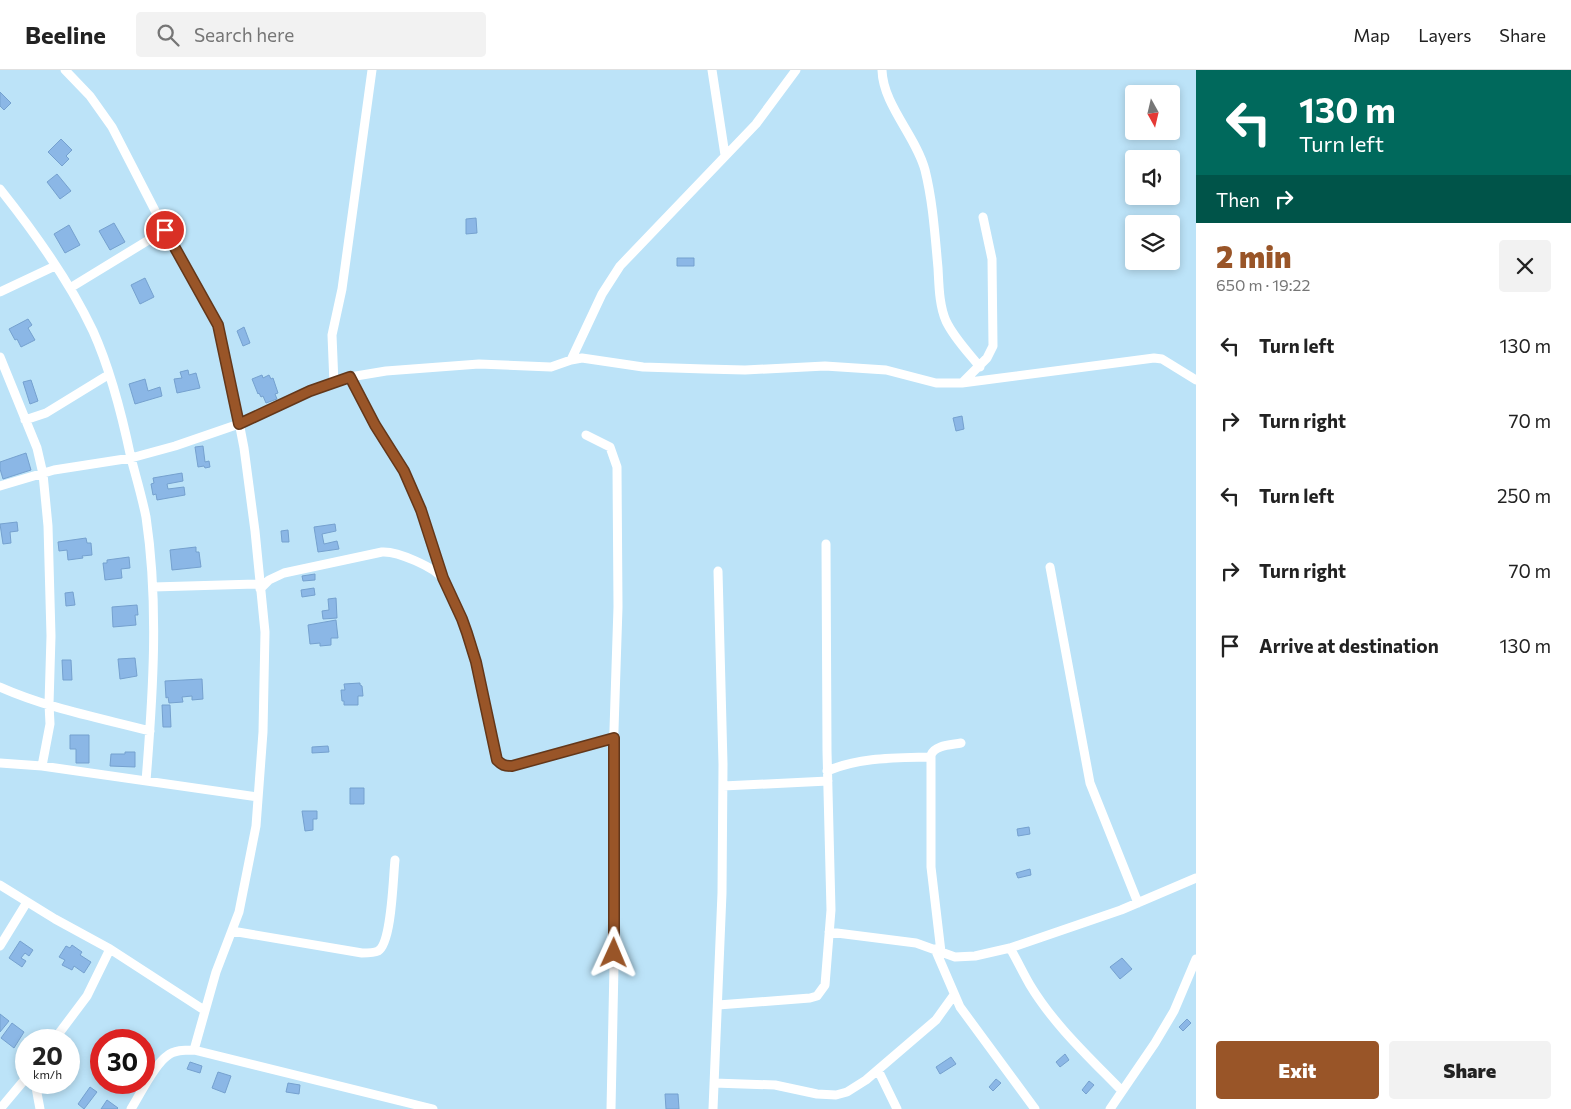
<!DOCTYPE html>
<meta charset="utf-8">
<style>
:root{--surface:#fff;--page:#f2f2f2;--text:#222;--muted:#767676;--line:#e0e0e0;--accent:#995528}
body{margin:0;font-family:Commissioner,sans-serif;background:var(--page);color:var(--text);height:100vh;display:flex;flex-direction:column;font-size:19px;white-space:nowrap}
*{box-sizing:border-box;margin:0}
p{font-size:16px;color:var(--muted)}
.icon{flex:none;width:28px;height:28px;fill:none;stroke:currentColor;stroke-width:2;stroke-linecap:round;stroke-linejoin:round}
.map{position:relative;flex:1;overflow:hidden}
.side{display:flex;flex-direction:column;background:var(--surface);width:375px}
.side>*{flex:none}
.banner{background:#00695c;color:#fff;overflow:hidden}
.needle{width:32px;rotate:172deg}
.buttons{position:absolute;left:1125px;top:15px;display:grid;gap:10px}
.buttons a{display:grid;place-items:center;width:55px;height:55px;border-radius:5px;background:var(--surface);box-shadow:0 2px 8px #0003;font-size:25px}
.speed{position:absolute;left:15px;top:959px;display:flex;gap:10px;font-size:25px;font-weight:700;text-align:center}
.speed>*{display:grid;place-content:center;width:65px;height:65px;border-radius:50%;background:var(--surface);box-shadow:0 2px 8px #0003;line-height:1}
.speed small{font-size:12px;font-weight:400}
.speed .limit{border:8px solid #d22;background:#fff;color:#111}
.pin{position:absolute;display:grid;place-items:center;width:42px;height:42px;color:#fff;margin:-21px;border:2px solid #fff;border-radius:50%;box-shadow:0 1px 5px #0007}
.me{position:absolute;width:55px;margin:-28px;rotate:1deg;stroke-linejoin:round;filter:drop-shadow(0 0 4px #0008)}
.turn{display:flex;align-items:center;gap:18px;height:105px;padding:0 20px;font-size:22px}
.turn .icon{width:65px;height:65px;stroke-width:2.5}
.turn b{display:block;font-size:35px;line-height:42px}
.then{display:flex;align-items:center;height:48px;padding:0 20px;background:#0003;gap:10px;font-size:19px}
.round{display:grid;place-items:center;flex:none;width:52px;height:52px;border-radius:5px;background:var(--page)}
.head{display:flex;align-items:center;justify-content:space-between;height:85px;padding:0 20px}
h1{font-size:30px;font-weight:800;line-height:38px;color:var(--accent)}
.cta{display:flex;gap:10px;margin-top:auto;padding:10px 20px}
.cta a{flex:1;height:58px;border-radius:5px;background:var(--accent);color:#fff;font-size:20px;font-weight:800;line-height:58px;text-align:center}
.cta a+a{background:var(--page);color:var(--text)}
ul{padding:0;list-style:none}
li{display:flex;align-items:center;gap:15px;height:75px;padding:0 20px}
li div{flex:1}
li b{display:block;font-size:19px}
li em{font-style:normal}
header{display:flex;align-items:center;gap:30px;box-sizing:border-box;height:70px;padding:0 25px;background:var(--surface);border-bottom:1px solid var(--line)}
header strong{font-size:24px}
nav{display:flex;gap:28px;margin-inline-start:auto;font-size:18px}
.search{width:350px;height:45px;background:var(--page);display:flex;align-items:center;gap:12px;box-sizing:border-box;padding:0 18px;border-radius:5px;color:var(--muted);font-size:19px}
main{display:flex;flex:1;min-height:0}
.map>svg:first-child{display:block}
.building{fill:#8bb7e6;stroke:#75a1cf}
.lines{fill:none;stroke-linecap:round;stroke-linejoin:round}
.minor{stroke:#fff;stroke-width:9}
.route-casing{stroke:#63371a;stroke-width:12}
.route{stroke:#995528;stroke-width:9}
</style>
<header>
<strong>Beeline</strong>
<div class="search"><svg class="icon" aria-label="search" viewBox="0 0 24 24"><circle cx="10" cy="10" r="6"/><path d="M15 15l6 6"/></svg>Search here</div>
<nav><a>Map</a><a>Layers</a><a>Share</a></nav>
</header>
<main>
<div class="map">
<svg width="1196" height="1039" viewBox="0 0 1196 1039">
<rect width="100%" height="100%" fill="#bce3f8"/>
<path class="building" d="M0,22L11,33L4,40L0,36Z
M61,69L72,80L66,86L69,89L62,96L48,82Z
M57,104L71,121L60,129L47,112Z
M476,148L477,163L466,164V149Z
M114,153L125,172L110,180L99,161Z
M69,155L80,175L65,183L54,164Z
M677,188H694V196H677Z
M145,208L154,227L140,234L131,215Z
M28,249L32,255L28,258L35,270L21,277L17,269L15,270L9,259Z
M244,257L250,273L243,276L237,261Z
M188,300L189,305L196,303L200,318L177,323L174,309L182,308L180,302Z
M262,305L263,308L269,305L271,309L273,308L278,323L275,324L277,329L266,333L263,326L261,327L259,323L258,324L252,309Z
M145,309L148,321L160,317L162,326L135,334L129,314Z
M31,310L38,331L30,334L23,312Z
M962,346L964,359L956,361L953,348Z
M203,376L205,392L209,391L210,397L205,398L204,396L198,397L195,377Z
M26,383L31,400L3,409L0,399V392Z
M182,403L183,411L167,414L168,419L184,417L185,425L157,430L156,424L153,425L151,414L154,413L153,408Z
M17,452L18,461L10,462L11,473L3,474L0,454Z
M335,454L336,461L322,464L324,474L337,471L339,479L318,482L314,457Z
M288,460L289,472H282L281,461Z
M86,468L87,473H91L92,485L82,486L83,488L68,490L67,480L59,481L58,472Z
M196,477V482H199L201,497L172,500L170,480Z
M129,487L130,498L121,499L122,508L105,510L103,493H107V490Z
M315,504V510L303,511L302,506Z
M314,518L315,525L302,527L301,520Z
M73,522L75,535L66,536L65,523Z
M336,528L337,548L323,549L322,541L329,540L328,529Z
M137,535L138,545H135L136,555L113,557L112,537Z
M336,550L338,568H331V575L320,576V573L310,574L308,555Z
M135,588L137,606L120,609L118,589Z
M62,590H71L72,610H63Z
M202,609L203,629L192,630V626L182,627L183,632L169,633L168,627L166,628L165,611Z
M360,613V615L362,616L363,626H358V635H344V631H342L341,620H345L344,614Z
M162,635H170L171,657H163Z
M70,665H89V693H76V679H70Z
M328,676L329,682L312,683V677Z
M125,682H135V697L110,696L111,684H125Z
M350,718H364V734H350Z
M302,741H317V749H313V760L305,761Z
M1029,757L1030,764L1018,766L1017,759Z
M1030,799L1031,805L1018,808L1016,803Z
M20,871L33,880L29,886L25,883L21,888L26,891L22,897L9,888Z
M72,875L82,882L80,885L91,892L84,903L74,896L72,900L62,895L65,890L59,887L66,876L70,878Z
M1122,888L1132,899L1120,909L1110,897Z
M0,944L9,951L0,962Z
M1187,949L1191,953L1183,961L1179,957Z
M12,953L24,962L14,978L1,968Z
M1065,984L1069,990L1060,997L1056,992Z
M951,987L956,994L940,1004L936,997Z
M190,992L202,996L200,1003L187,999Z
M218,1002L231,1006L225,1023L212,1018Z
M996,1009L1001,1013L993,1021L989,1017Z
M1089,1011L1094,1015L1086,1024L1082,1020Z
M288,1013L300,1015L299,1024L286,1022Z
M90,1017L97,1022L84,1039L78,1034Z
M665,1024H678L679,1039H666Z
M107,1030L118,1038L117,1039H101Z"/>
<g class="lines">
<path class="minor" d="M65,0L90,26L112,57L165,160L217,255L231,311L244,378L255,461L265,562L263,662L256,756L239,842L216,902L194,980
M712,0L725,85
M882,0C883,35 916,66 925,100C933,132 935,166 938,198C939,215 939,235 946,251C954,268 968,282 980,297
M0,119C35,163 69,210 93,261C111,301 122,345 131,388C136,407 142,427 146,447C159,534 153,624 146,711
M70,218L165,160
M0,222L55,196
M0,287L37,378L43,404L48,456L51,566L49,634L50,654L42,696
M571,290L602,224L620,196L756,54L796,0
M350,307L375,355L404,401L421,440L443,508
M962,313L987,288L993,276L992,189L983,147
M334,314L332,265L342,219L372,0
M25,350L46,343L108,305
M586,365L610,377L617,397L618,537L613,690L615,849L611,1039
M0,416L54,400L131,388L175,376L239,354L310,321L350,307L386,301L479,294L551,297L571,290L582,288L643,297L705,299L745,300L825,296L886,300L936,313H962L1154,288L1162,289L1196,310
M1050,497L1090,713L1138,833
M153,517L259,514
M260,519L269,510L284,503L382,482C397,481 435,497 444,510C448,516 450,524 454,530C477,579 487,637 497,690C502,695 504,696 512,696L614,668
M0,617C47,638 100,648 150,661
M0,693L42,696L258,727
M827,701C860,687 895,688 931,687
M723,716L828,711
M0,815L55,849L110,879L204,940
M232,861L362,883C367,883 374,883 378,881C392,873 393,807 395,790
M829,862L916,873L955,887L975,886L1010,878L1121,840L1196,808
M0,876L27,832
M1010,878C1017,890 1023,903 1030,915C1054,955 1090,988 1122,1021
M935,879L960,937L1035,1039
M941,882L931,797V685C935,675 951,675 961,673
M718,935L810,928L817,926L825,915L831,840L827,681L826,474
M54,970L87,926L110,879
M878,1000L897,1039
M35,1012L40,1039
M714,1013L775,1015L817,1024L836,1025L847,1022L866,1010L936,950L954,925
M0,1039L26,1008
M131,1039C140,1025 154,995 167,986C174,980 184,980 194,980L433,1039
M713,1039L722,823L723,694L718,501
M1110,1039L1155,973L1174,941L1196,889"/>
</g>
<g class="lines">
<g class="route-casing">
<path id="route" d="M165,160L218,255L239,354L310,321L350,307L375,355L404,401L421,440L443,508L462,549L467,563L476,592L497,690C502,695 504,696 512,696L614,668V883"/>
</g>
<use href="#route" class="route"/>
</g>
</svg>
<div class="buttons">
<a><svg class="needle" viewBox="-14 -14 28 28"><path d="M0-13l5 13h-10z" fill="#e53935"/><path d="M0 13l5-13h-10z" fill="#767676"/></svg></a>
<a><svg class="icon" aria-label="sound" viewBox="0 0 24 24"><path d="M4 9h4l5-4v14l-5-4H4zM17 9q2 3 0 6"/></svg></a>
<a><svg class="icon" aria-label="layers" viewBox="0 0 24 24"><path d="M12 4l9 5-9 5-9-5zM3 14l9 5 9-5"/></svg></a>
</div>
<div class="speed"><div>20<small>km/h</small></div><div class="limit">30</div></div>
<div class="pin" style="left:165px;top:160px;background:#d93025"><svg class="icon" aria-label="arrive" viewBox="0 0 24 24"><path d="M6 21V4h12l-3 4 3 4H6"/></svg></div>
<svg class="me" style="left:614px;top:883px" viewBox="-20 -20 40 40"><path d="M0-17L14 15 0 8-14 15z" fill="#995528" stroke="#fff" stroke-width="4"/></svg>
</div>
<section class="side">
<div class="banner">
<div class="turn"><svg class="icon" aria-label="left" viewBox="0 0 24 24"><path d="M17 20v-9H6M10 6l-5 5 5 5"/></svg><div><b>130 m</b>Turn left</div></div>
<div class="then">Then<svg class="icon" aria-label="right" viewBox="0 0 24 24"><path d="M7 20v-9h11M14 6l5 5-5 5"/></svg></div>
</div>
<div class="head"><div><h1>2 min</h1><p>650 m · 19:22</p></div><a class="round"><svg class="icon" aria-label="close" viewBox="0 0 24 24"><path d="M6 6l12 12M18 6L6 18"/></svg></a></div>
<ul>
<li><svg class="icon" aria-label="left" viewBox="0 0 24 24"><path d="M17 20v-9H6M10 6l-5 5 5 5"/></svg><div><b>Turn left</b></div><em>130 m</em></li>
<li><svg class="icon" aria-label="right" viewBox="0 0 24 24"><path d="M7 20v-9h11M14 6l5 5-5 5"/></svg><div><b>Turn right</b></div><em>70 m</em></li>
<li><svg class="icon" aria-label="left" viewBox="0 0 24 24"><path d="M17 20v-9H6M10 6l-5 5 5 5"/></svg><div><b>Turn left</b></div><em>250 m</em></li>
<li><svg class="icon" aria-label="right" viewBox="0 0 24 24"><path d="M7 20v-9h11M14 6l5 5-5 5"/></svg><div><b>Turn right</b></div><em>70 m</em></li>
<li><svg class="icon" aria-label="arrive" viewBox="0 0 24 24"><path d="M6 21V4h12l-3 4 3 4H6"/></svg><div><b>Arrive at destination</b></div><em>130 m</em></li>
</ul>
<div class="cta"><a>Exit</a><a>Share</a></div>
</section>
</main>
